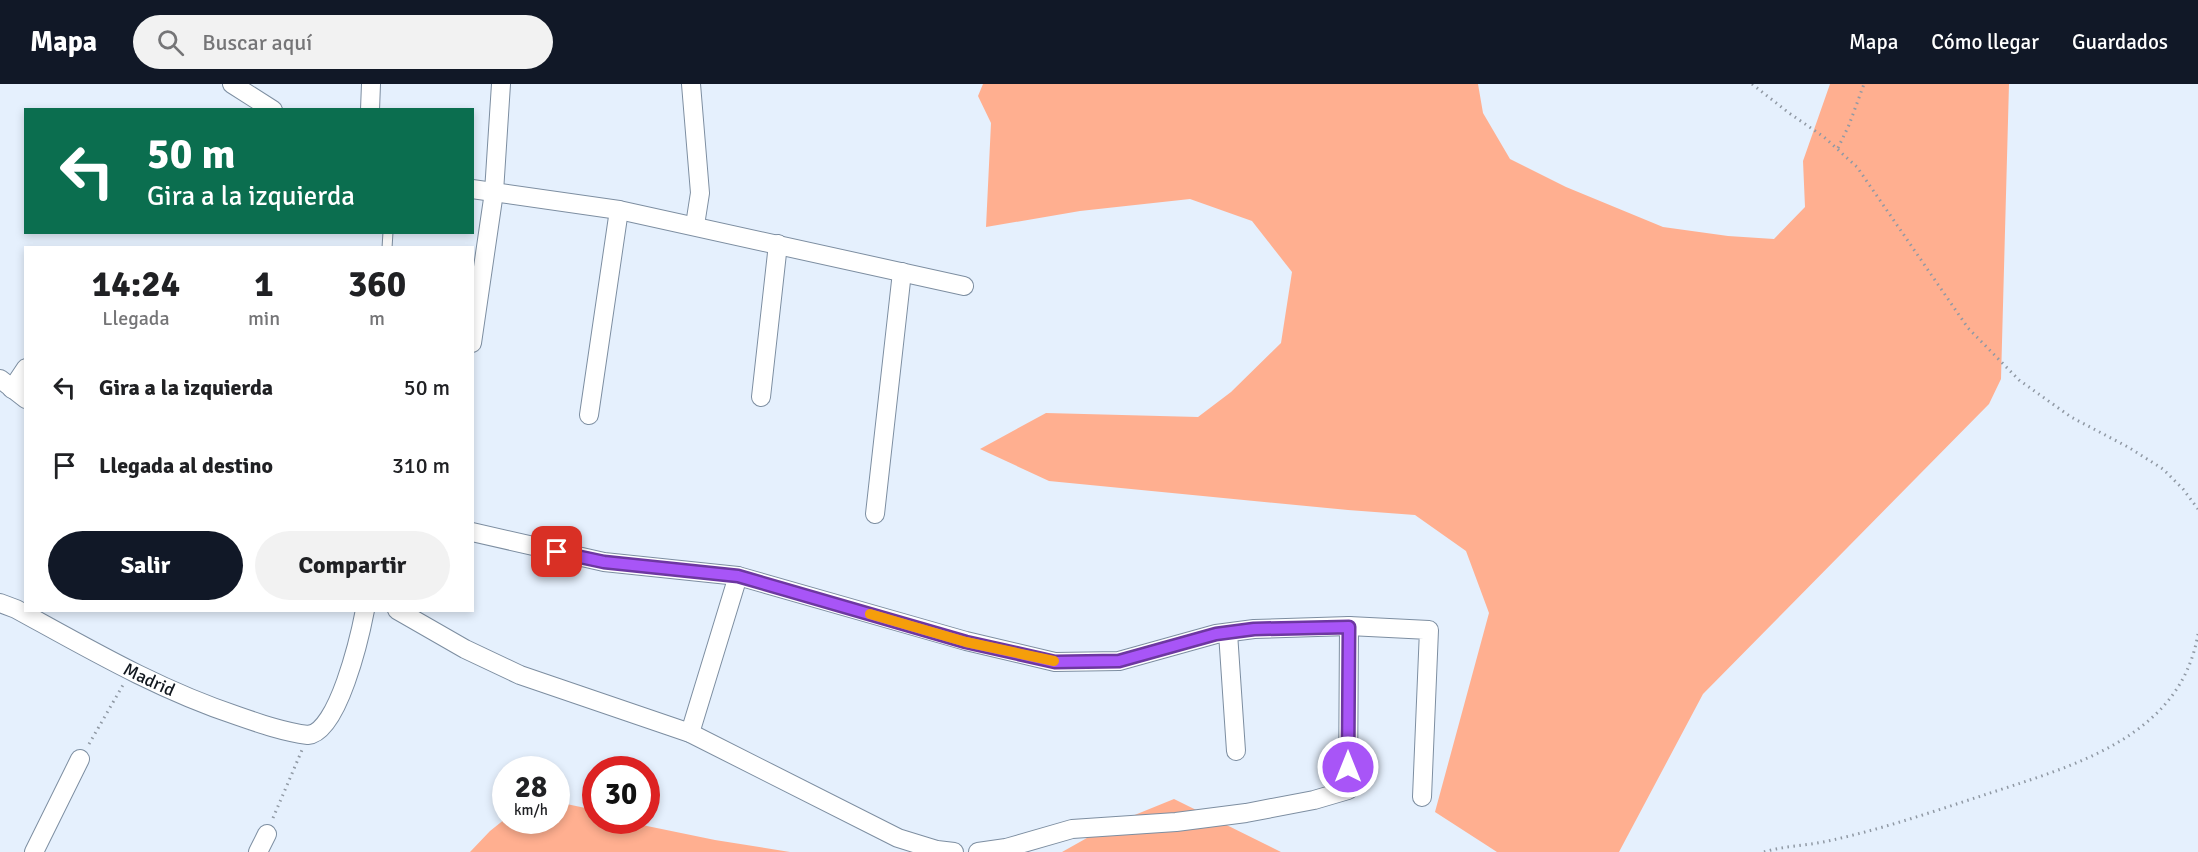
<!DOCTYPE html>
<html lang="es">
<meta charset="utf-8">
<style>
:root{--surface:#fff;--page:#f2f2f2;--text:#202124;--muted:#757577;--accent:#111827}
body{margin:0;font-family:Signika,sans-serif;background:var(--page);color:var(--text);height:100vh;display:flex;flex-direction:column;font-size:22px;white-space:nowrap}
*{box-sizing:border-box;margin:0}
p{font-size:20px;color:var(--muted)}
.icon{flex:none;width:33px;height:33px;fill:none;stroke:currentColor;stroke-width:2;stroke-linecap:round;stroke-linejoin:round}
.map{position:relative;flex:1;overflow:hidden}
.panel{position:absolute;left:24px;top:162px;width:450px;height:366px;display:flex;flex-direction:column;background:var(--surface);border-radius:0px;box-shadow:0 3px 9px #0003}
.panel>*{flex:none}
.top-card{position:absolute;left:24px;top:24px;width:450px;height:126px;border-radius:0px;box-shadow:0 3px 9px #0003;background:#0b6e4f;color:#fff;overflow:hidden}
.speed{position:absolute;left:492px;top:672px;display:flex;gap:12px;font-size:30px;font-weight:700;text-align:center}
.speed>*{display:grid;place-content:center;width:78px;height:78px;border-radius:50%;background:var(--surface);box-shadow:0 3px 9px #0003;line-height:1}
.speed small{font-size:15px;font-weight:400}
.speed .limit{border:9px solid #d22;background:#fff;color:#111}
.pin{position:absolute;display:grid;place-items:center;width:51px;height:51px;color:#fff;margin:-26px;border-radius:12px;box-shadow:0 3px 9px #0006}
.me{position:absolute;width:66px;margin:-33px;rotate:0deg;stroke-linejoin:round;filter:drop-shadow(0 0 4px #0008)}
.turn{display:flex;align-items:center;gap:21px;height:126px;padding:0 24px;font-size:27px}
.turn .icon{width:78px;height:78px;stroke-width:2.5}
.turn b{display:block;font-size:42px;line-height:51px}
.eta{display:flex;justify-content:space-evenly;align-items:center;height:102px;text-align:center}
.eta b{font-size:36px;font-weight:700;line-height:42px}
.action{display:flex;gap:12px;margin-top:auto;padding:12px 24px}
.action a{flex:1;height:69px;border-radius:36px;background:var(--accent);color:#fff;font-size:24px;font-weight:700;line-height:69px;text-align:center}
.action a+a{background:var(--page);color:var(--text)}
ul{padding:0;list-style:none}
li{display:flex;align-items:center;gap:18px;height:78px;padding:0 24px}
li div{flex:1}
li b{display:block;font-size:22px}
li em{font-style:normal}
header{display:flex;align-items:center;gap:36px;box-sizing:border-box;height:84px;padding:0 30px;background:var(--accent);color:#fff}
header strong{font-size:28px}
nav{display:flex;gap:33px;margin-inline-start:auto;font-size:21px}
.search{width:420px;height:54px;background:var(--page);display:flex;align-items:center;gap:15px;box-sizing:border-box;padding:0 21px;border-radius:33px;color:var(--muted);font-size:22px}
.map>svg:first-child{display:block}
.green{fill:#ffaf90}
.lines{fill:none;stroke-linecap:round;stroke-linejoin:round}
.service-casing{stroke:#7d8ea1;stroke-width:11}
.minor-casing{stroke:#7d8ea1;stroke-width:20}
.path{stroke:#9099a4;stroke-width:3;stroke-dasharray:1.5 4.5;stroke-linecap:butt}
.service{stroke:#fff;stroke-width:9}
.minor{stroke:#fff;stroke-width:18}
.route-casing{stroke:#6d37a1;stroke-width:15}
.route{stroke:#a855f7;stroke-width:10}
.slow{stroke:#f59e0b;stroke-width:10}
.labels{text-anchor:middle;stroke-width:6;stroke-linejoin:round;paint-order:stroke}
.street-label{font-size:18px;fill:#10161d;stroke:#fcfcfc}
</style>
<header>
<strong>Mapa</strong>
<div class="search"><svg class="icon" aria-label="search" viewBox="0 0 24 24"><circle cx="10" cy="10" r="6"/><path d="M15 15l6 6"/></svg>Buscar aquí</div>
<nav><a>Mapa</a><a>Cómo llegar</a><a>Guardados</a></nav>
</header>
<div class="map">
<svg width="2198" height="768" viewBox="0 0 2198 768">
<rect width="100%" height="100%" fill="#e5f0fd"/>
<path class="green" d="M983,0H1478L1483,29L1510,75L1566,103L1663,143L1728,152L1774,155L1805,123L1803,77L1830,0H2009L2001,295L1989,320L1703,610L1619,768H1497L1435,728L1489,529L1466,467L1415,431L1348,426L1049,397L980,365L1046,329L1198,333L1231,308L1281,259L1292,188L1252,137L1190,115L1080,127L986,143L991,39L978,12Z
M1174,715L1281,768H1062L1110,741Z
M557,718L595,726L596,736L631,737L647,742L715,756L790,768H470L490,747L505,735L556,736Z"/>
<g class="lines">
<g class="service-casing">
<path id="service" d="M387,164L388,148"/>
</g>
<g class="minor-casing">
<g id="minor">
<path d="M232,0L273,26"/>
<path d="M691,0L700,109L695,141"/>
<path d="M370,26L371,0"/>
<path d="M472,105L619,126L964,202"/>
<path d="M472,259L494,108L501,0"/>
<path d="M0,295L26,315"/>
<path d="M12,305L26,284"/>
<path d="M761,313L778,160"/>
<path d="M589,331L619,126"/>
<path d="M875,430L902,188"/>
<path d="M472,448L604,478L738,492L966,557L1055,578L1119,577L1216,550L1254,545L1349,542L1429,546L1422,713"/>
<path id="s1" d="M0,519L16,525C89,565 159,606 238,632C261,640 284,648 308,651C338,649 360,552 365,526"/>
<path d="M397,526L465,565L520,591L690,649L898,754L937,766L954,768"/>
<path d="M1228,549L1236,667"/>
<path d="M690,649L738,492"/>
<path d="M34,768L80,675"/>
<path d="M258,768L267,750"/>
<path d="M978,768L1006,764L1072,745L1176,738L1246,729L1314,716L1348,706L1349,542"/>
</g>
</g>
<path class="path" d="M1752,0L1789,29L1824,53L1857,83L1968,244L2019,296L2071,333L2128,363L2163,385L2183,405L2198,425
M1838,64L1849,41L1864,0
M89,660L123,601
M273,734L302,666
M1764,768C1783,762 1803,762 1823,758C1876,747 1929,729 1981,712C2068,683 2180,656 2198,550"/>
<use href="#service" class="service"/>
<use href="#minor" class="minor"/>
</g>
<g class="lines">
<g class="route-casing">
<path id="route" d="M557,468L604,478L738,492L966,558L1055,578L1119,577L1216,550L1254,545L1349,543L1348,683"/>
</g>
<use href="#route" class="route"/>
<path class="slow" d="M870,530L966,558L1054,577"/>
</g>
<g class="labels">
<g class="street-label">
<text dy="6" stroke="none"><textPath href="#s1" startOffset="168">Madrid</textPath></text>
</g>
</g>
</svg>
<div class="speed"><div>28<small>km/h</small></div><div class="limit">30</div></div>
<div class="pin" style="left:557px;top:468px;background:#d93025"><svg class="icon" aria-label="arrive" viewBox="0 0 24 24"><path d="M6 21V4h12l-3 4 3 4H6"/></svg></div>
<svg class="me" style="left:1348px;top:683px" viewBox="-20 -20 40 40"><circle r="17" fill="#a855f7" stroke="#fff" stroke-width="3"/><path d="M0-11L8 9 0 5-8 9z" fill="#fff"/></svg>
<div class="top-card">
<div class="turn"><svg class="icon" aria-label="left" viewBox="0 0 24 24"><path d="M17 20v-9H6M10 6l-5 5 5 5"/></svg><div><b>50 m</b>Gira a la izquierda</div></div>
</div>
<section class="panel">
<div class="eta">
<div><b>14:24</b><p>Llegada</p></div>
<div><b>1</b><p>min</p></div>
<div><b>360</b><p>m</p></div>
</div>
<ul>
<li><svg class="icon" aria-label="left" viewBox="0 0 24 24"><path d="M17 20v-9H6M10 6l-5 5 5 5"/></svg><div><b>Gira a la izquierda</b></div><em>50 m</em></li>
<li><svg class="icon" aria-label="arrive" viewBox="0 0 24 24"><path d="M6 21V4h12l-3 4 3 4H6"/></svg><div><b>Llegada al destino</b></div><em>310 m</em></li>
</ul>
<div class="action"><a>Salir</a><a>Compartir</a></div>
</section>
</div>
